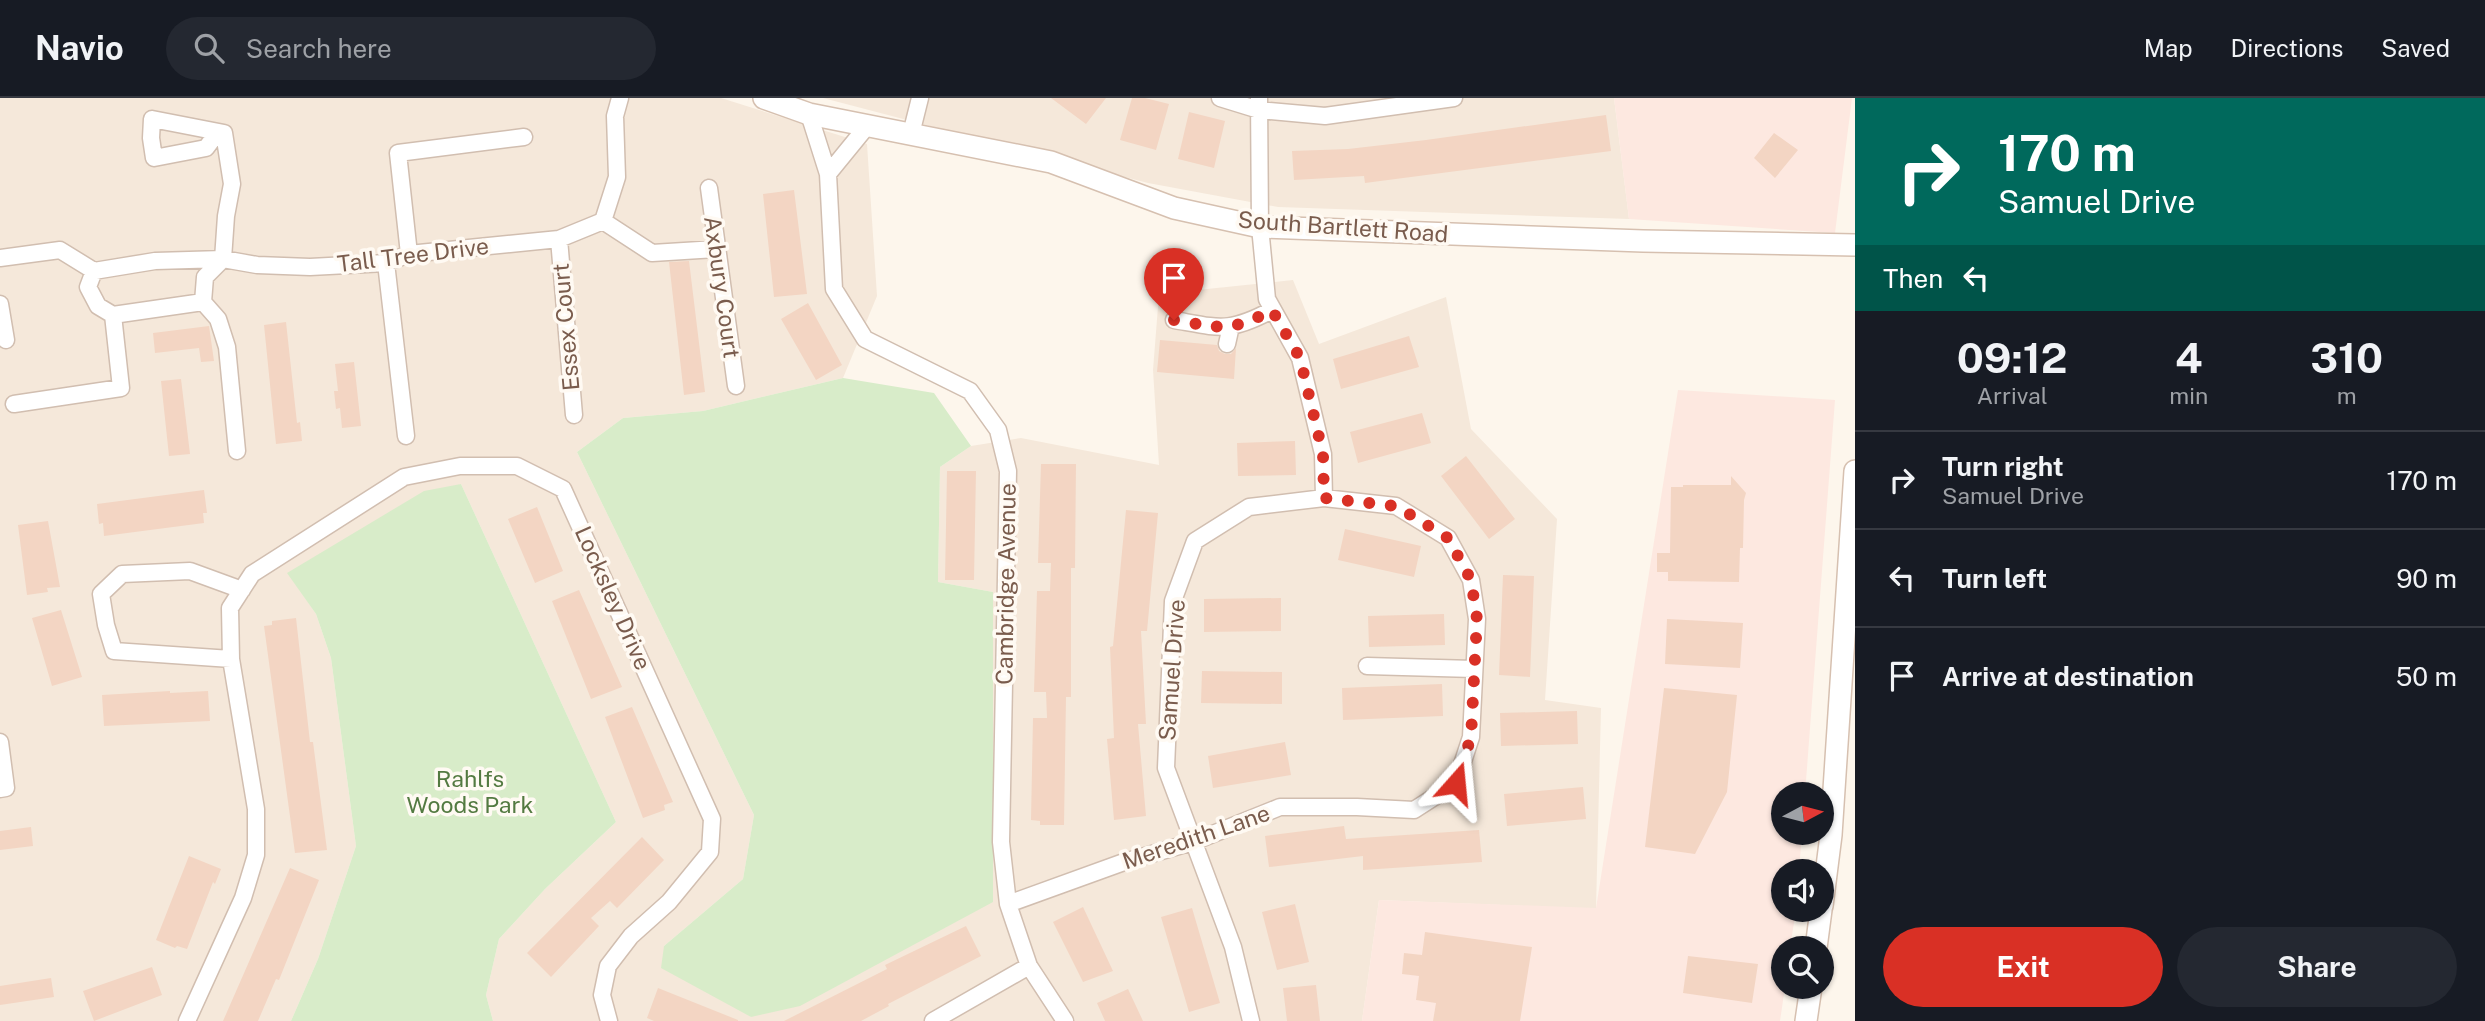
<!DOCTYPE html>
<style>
:root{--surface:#171b24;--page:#242831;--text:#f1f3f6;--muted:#9ea1a6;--line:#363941;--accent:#d93025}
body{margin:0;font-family:"Public Sans",sans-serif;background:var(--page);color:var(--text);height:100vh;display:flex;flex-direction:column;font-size:26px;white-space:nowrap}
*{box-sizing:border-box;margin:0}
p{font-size:23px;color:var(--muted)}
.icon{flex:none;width:38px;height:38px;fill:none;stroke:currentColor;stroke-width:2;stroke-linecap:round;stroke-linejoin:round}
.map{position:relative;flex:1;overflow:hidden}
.sheet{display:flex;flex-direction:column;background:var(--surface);width:630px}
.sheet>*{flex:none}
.guide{background:#00695c;color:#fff;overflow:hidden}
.needle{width:46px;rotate:83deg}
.buttons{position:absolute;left:1771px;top:684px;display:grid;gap:14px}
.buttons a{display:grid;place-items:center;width:63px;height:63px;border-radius:50%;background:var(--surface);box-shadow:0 2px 5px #0004;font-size:35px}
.pin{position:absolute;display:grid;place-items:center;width:60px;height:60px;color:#fff;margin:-72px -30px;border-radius:50% 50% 50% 0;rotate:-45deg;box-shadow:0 0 7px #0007}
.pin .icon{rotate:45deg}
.me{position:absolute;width:77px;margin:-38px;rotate:18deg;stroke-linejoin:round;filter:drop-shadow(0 0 5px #0008)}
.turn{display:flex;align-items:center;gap:24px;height:147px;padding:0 28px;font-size:32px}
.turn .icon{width:91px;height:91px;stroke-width:2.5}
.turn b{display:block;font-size:49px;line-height:60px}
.then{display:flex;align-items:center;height:66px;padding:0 28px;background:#0003;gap:14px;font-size:26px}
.eta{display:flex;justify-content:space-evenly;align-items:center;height:119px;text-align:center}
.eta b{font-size:42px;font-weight:700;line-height:49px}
.cta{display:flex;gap:14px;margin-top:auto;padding:14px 28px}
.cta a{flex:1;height:80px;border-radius:42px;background:var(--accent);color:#fff;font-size:28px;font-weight:700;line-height:80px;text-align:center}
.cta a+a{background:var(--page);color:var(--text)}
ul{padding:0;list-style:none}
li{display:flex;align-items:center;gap:21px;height:98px;padding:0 28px;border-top:2px solid var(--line)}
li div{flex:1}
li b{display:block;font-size:26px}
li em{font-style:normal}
header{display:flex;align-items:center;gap:42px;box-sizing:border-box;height:98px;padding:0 35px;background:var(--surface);border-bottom:2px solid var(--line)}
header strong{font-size:33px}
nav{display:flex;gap:38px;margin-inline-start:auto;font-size:24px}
.search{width:490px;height:63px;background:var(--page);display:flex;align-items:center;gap:18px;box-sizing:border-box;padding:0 24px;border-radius:38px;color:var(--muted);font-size:26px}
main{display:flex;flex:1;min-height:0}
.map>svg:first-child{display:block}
.residential{fill:#f5e8da}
.commercial{fill:#fde8e0}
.green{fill:#d8ecc9}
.building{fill:#f3d5c3}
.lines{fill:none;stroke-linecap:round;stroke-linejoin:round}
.street-casing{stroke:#d1beb0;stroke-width:19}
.secondary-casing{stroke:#d6c0b0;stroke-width:24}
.street{stroke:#fff;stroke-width:16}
.secondary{stroke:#fff;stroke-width:21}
.route{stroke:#d93025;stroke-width:12;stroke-dasharray:0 21.6}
.labels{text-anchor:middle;stroke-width:7;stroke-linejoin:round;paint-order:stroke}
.street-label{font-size:23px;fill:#7a5c4d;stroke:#fffaf3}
.park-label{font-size:23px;fill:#537a41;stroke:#fffaf3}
</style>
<header>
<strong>Navio</strong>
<div class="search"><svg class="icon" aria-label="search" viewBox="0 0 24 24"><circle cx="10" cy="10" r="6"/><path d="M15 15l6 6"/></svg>Search here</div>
<nav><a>Map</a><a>Directions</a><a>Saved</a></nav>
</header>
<main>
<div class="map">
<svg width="1855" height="923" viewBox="0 0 1855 923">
<rect width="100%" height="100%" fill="#fdf6ec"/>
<path class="residential" d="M0,0H721L867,46L877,198L843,280L703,313L623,320L577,354L754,717L743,781L664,848L751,919L993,494L938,484L940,369L971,348L1021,340L1159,367L1153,272L1159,196L1293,182L1319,246L1446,199L1471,331L1557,421L1545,602L1601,610L1596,811L1379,802L1362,923H493L486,897L499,841L545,791L616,724L461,386L288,475L316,516L331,560L356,748L318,861L291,923H0Z
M823,0H1614L1629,121L1278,109L1148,85Z"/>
<path class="commercial" d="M1614,0H1852L1835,135L1629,121Z
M1678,292L1835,302L1805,696H1783V735H1802L1799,773L1783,774V812H1796L1790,850H1783L1785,889L1780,923H1362L1379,802L1596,810Z"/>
<path class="green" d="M843,280L934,295L971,348L940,369L938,484L993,494V804L800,908L751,919L661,870L664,848L743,781L754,717L577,354L623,320L703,313Z
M461,386L616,724L545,791L499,841L486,897L493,923H291L318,861L356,748L331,560L316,516L287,475L424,393Z"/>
<path class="building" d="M1051,0H1106L1086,26Z
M1132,0H1145L1169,6L1156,52L1120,42Z
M1189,14L1225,23L1214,70L1178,61Z
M1606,17L1611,53L1365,85L1364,78L1294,82L1292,53L1348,51L1426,42Z
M1774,35L1798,52L1775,80L1754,60Z
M794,92L807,196L774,199L763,96Z
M689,163L705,294L684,297L669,164Z
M808,205L842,267L816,282L781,221Z
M286,224L297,325L300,324L302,343L276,346L264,227Z
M209,228L214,263L201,264L199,250L155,255L153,235Z
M1409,238L1419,269L1341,291L1333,261Z
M1160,242L1217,247L1219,253L1225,256H1231L1236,250L1234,281L1157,274Z
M354,264L361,328L342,330L340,310L336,311L334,293H338L335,266Z
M181,281L190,356L169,358L161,283Z
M1422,315L1431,345L1358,365L1350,334Z
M1295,343L1296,377L1238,378L1237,345Z
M1466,358L1515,421L1489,441L1441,378Z
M1041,366H1076L1075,470H1071V599H1066L1064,727H1040V723L1031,722L1033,620H1047L1046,594H1034L1037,493H1050L1051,465H1038Z
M947,373H976L974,482H945Z
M1731,378L1746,395L1744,402L1743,450H1740L1739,484L1668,483V474H1657V455H1670L1671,389H1683V387H1731Z
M204,392L207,415H203L204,425L104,438L103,425L99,426L97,406Z
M537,409L563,473L535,485L508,421Z
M1126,412L1158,415L1147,533H1141L1146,626H1138L1146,718L1114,722L1107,641L1114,640L1110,549L1113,548Z
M48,423L60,489L47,490L48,494L27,497L18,427Z
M1345,431L1421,448L1414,479L1338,462Z
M1503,477L1534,478L1530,579L1499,577Z
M579,492L622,589L591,601L552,503Z
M1281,500V533L1204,534V501Z
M61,512L82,579L52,588L32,520Z
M1444,516L1445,547L1369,549L1368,518Z
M296,520L310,644H313L327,752L295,755L264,528L272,527V523Z
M1667,521L1743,525L1740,570L1665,566Z
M1202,573L1282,574V606L1201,605Z
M1442,586L1443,618L1343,622L1342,590Z
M1664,590L1737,597L1727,694L1695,756L1645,749Z
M170,593V595L208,593L210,623L104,628L102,597Z
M632,609L673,704L664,707L665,712L643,720L605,619Z
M1577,613L1578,646L1501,648L1500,615Z
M1285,644L1291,677L1213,690L1208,658Z
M1583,689L1586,721L1507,728L1504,696Z
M1344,728L1346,741L1479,732L1482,764L1363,772V758L1269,769L1265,738Z
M31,729L33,748L0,752V733Z
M642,739L664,762L617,810L610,803L591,820L599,828L551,879L527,855Z
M189,758L221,771L215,786L213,784L187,851L177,848L175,850L156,842Z
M290,770L319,782L279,882L276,881L258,923H223Z
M1295,806L1309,864L1277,872L1262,814Z
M1083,809L1113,873L1083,884L1053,824Z
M1192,810L1220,905L1189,914L1161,819Z
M966,828L981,858L888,906L889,908L861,923H784L887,871L885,867Z
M1425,834L1532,849L1520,923H1433L1436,905L1416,902L1419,878L1402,876L1404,855L1422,857Z
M1688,858L1758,866L1752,905L1683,895Z
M152,869L162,897L94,923L83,893Z
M51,880L54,899L0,907V888Z
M1316,887L1320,923H1287L1283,890Z
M658,890L738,922V923H654L647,920Z
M1128,891L1143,923H1105L1097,905Z"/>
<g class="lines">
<g class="street-casing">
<path id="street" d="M1220,0L1259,12L1325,18L1454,0
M809,16L828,76L834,191L865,241L970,293L998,332L1008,373L1001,744L1008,806L1029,868L1065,923
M218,34L206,50L154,60L151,40L152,21L224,35L232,86L226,118L223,161
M911,36L920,0
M828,76L868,27
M709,90L736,288
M603,123L652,155L716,151
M559,141L574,317
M409,156L398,55L524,39
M0,160L60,152L94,173
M223,161L205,179L203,204L218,221L227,249L237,353
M386,165L406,338
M94,173L155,163L223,161L257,167L310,169L386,165L409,156L559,141L603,123L617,79L615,18L620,0
M94,173L88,189L98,208L113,217
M0,206L6,242
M113,217L203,204
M1174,222C1220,230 1229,235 1272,212
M1227,246L1231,228
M14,306L121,290L113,217
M231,561L114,553L106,527L101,496L122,476L190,473L242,492
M1367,568L1474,571
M0,644L6,690L0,691
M1008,806L1124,764L1193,744L1280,709H1357L1414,712L1456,685L1471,639L1477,521L1471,482L1448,440L1396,408L1324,400
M187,923L243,800L256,757V711L231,561L230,510L252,476L404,379L460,368H517L563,391L712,721L710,754L669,804L631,838L608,868L602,897L609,923
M933,923L1029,868
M1251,923L1233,849L1166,670L1173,503L1195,443L1249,409L1324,400L1323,356L1300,260L1267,201L1260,129L1259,0"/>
</g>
<g class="secondary-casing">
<path id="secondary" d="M764,0L809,16L1051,64L1174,110L1260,129L1643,143L1855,147
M1822,808L1831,737L1855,373
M1816,850L1821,812
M1806,923L1811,889"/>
</g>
<use href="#street" class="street"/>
<use href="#secondary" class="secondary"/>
</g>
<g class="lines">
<path class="route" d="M1174,222C1220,230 1229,235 1272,212L1300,260L1323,356L1324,400L1396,408L1448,440L1471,482L1477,521L1471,639L1456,685"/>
</g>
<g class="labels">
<g class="street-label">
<text transform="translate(1343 129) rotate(4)" y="8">South Bartlett Road</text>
<text transform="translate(413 157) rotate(-7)" y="8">Tall Tree Drive</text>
<text transform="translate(722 189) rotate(82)" y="8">Axbury Court</text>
<text transform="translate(566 229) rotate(-95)" y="8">Essex Court</text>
<text transform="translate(1006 486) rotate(-89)" y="8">Cambridge Avenue</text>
<text transform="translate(613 500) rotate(66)" y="8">Locksley Drive</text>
<text transform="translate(1172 572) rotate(-86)" y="8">Samuel Drive</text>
<text transform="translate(1196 739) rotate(-19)" y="8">Meredith Lane</text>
</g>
<g class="park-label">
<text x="470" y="689">Rahlfs<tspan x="470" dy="26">Woods Park</tspan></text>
</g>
</g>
</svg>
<div class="buttons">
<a><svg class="needle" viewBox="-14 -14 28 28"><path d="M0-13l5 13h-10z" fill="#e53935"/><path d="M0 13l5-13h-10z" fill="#9ea1a6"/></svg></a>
<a><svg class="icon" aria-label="sound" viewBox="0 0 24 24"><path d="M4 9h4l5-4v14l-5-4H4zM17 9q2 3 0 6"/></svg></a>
<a><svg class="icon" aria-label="search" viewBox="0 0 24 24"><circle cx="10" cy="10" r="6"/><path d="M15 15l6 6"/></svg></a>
</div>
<div class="pin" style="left:1174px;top:222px;background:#d93025"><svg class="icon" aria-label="arrive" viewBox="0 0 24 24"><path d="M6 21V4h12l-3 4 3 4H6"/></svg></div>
<svg class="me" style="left:1456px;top:685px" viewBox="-20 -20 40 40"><path d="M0-17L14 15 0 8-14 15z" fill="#d93025" stroke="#fff" stroke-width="4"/></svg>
</div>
<section class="sheet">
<div class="guide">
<div class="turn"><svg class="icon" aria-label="right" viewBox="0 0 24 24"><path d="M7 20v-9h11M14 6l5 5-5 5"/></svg><div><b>170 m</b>Samuel Drive</div></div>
<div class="then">Then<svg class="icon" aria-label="left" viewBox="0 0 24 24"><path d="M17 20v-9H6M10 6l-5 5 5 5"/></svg></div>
</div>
<div class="eta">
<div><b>09:12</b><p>Arrival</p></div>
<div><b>4</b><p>min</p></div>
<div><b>310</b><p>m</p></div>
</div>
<ul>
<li><svg class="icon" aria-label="right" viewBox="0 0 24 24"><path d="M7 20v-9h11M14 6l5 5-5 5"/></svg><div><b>Turn right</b><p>Samuel Drive</p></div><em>170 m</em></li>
<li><svg class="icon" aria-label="left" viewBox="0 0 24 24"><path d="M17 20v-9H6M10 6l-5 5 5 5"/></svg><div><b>Turn left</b></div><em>90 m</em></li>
<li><svg class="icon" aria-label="arrive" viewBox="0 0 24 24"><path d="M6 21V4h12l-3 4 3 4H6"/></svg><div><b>Arrive at destination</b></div><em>50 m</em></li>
</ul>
<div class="cta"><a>Exit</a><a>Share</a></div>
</section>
</main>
